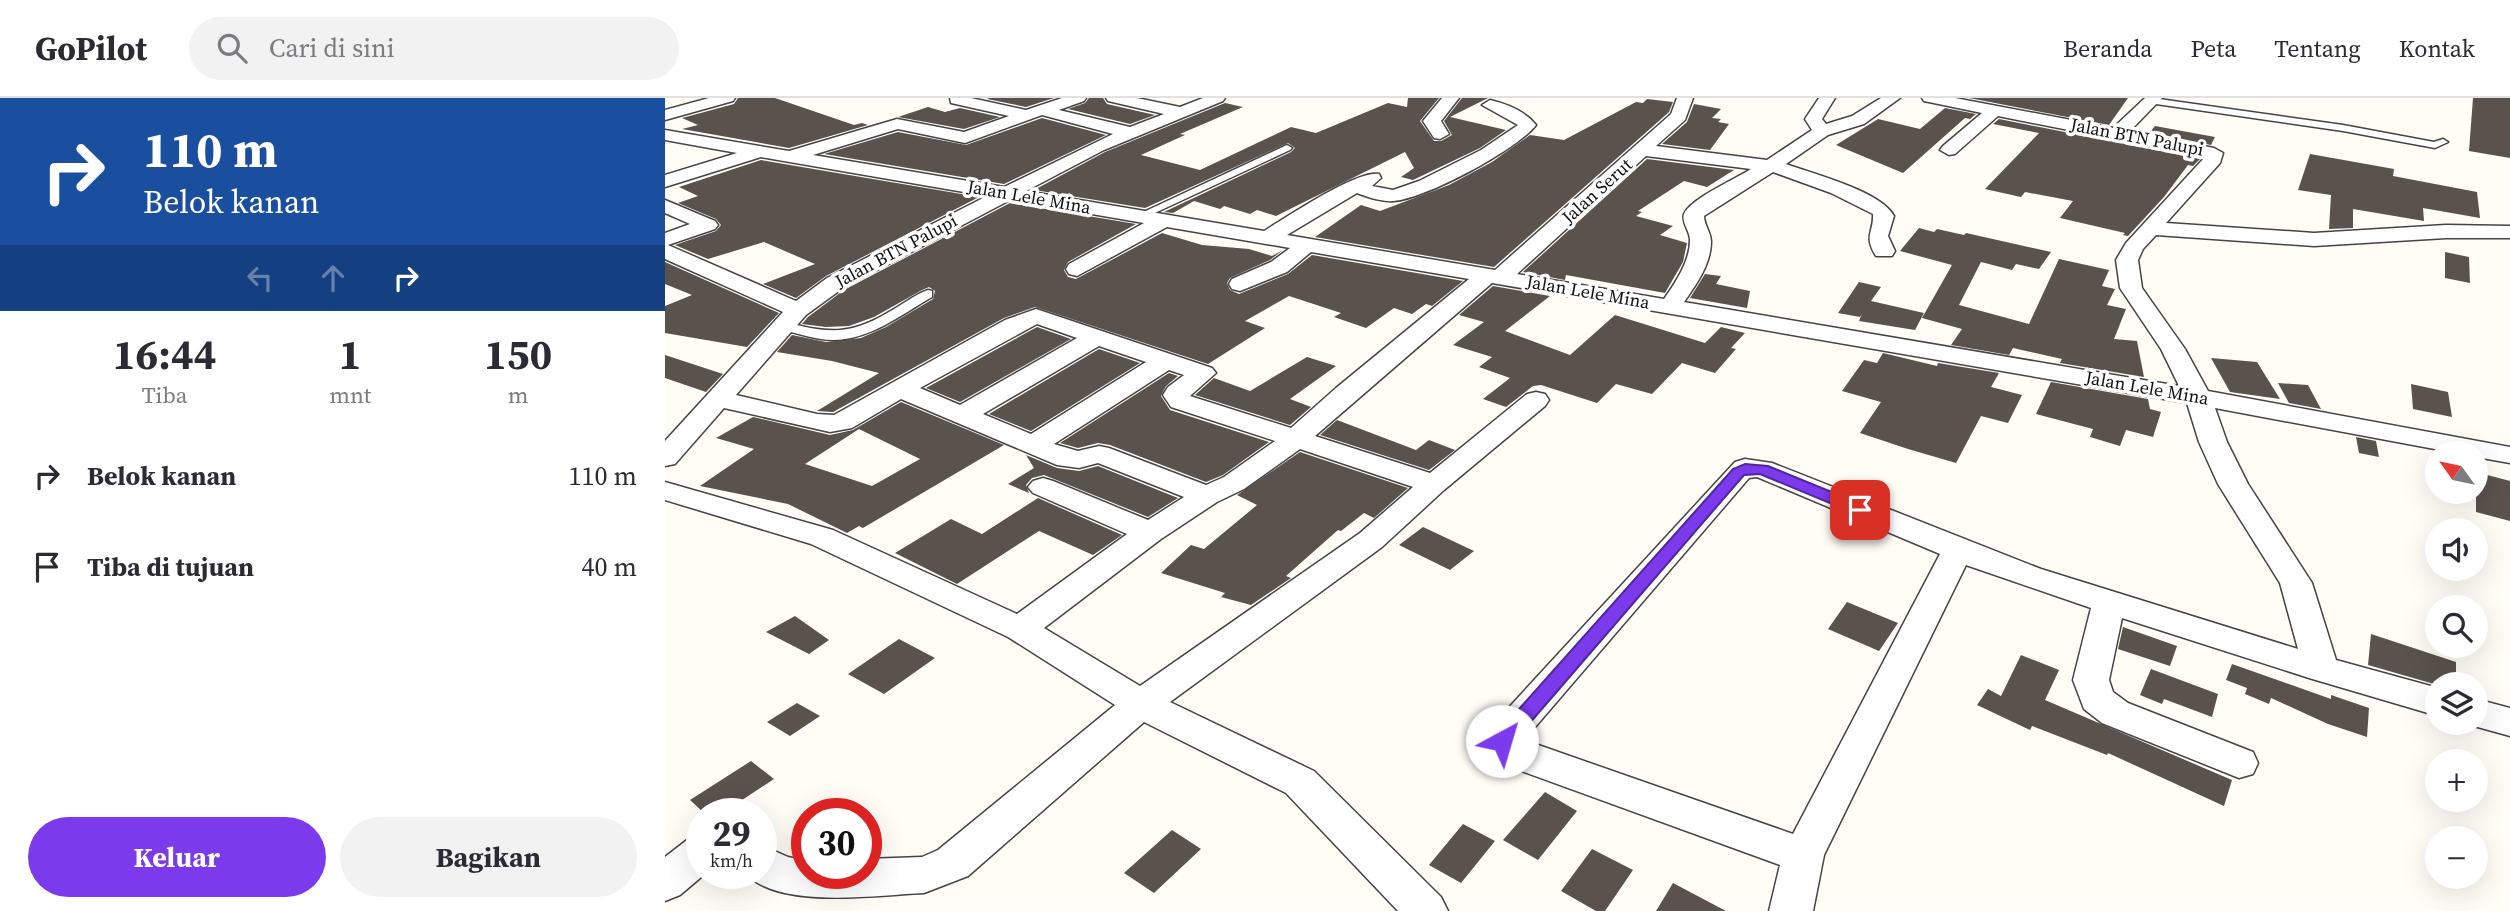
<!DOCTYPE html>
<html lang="id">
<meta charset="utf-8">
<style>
:root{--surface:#fff;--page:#f2f2f3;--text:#2b2b33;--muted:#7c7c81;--line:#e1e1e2;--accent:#7c3aed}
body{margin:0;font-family:"Source Serif 4",serif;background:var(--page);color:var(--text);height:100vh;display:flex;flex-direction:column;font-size:26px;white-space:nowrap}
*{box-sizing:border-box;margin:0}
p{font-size:23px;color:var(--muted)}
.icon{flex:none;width:38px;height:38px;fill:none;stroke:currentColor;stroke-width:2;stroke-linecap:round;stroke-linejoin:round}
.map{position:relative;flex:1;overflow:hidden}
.sheet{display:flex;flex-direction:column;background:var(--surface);width:665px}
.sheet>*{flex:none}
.banner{background:#1a4fa0;color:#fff;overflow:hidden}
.needle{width:46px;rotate:303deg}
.controls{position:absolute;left:1760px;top:343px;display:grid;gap:14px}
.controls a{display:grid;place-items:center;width:63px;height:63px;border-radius:50%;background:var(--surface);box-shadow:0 7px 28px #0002;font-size:35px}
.speed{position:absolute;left:21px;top:700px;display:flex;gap:14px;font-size:35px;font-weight:700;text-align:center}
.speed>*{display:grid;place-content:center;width:91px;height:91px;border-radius:50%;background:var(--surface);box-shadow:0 7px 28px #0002;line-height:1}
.speed small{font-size:18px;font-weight:400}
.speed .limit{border:10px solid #d22;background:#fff;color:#111}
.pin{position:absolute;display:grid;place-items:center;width:60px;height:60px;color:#fff;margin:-30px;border-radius:14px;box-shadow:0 4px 10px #0006}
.me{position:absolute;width:77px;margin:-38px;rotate:39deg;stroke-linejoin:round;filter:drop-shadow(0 0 5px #0008)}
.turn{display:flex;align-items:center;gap:24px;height:147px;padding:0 28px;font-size:32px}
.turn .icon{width:91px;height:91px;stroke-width:2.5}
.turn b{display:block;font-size:49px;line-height:60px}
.lanes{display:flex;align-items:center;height:66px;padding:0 28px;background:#0003;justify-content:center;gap:35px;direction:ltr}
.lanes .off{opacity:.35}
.eta{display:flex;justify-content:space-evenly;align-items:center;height:119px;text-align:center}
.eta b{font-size:42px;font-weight:700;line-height:49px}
.primary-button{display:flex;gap:14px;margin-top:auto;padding:14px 28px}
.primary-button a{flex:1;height:80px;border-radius:42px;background:var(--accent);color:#fff;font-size:28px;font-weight:700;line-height:80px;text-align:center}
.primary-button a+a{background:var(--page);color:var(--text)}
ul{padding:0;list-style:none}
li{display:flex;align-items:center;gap:21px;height:91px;padding:0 28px}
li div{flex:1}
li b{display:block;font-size:26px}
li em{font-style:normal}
header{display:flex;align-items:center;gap:42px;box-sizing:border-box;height:98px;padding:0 35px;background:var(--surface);border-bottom:2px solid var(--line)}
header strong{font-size:33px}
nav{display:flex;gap:38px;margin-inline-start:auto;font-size:24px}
.search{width:490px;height:63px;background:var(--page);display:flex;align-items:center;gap:18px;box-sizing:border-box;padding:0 24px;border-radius:38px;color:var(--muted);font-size:26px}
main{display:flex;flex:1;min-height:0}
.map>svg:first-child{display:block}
.building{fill:#5a524d;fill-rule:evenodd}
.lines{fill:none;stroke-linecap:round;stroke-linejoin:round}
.lane-casing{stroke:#444;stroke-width:3}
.street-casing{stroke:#444;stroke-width:3}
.lane{fill:#fff;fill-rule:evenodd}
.street{fill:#fff;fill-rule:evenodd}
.route{fill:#7c3aed;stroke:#51269a;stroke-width:2}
.labels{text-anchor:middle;stroke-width:7;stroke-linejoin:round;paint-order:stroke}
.far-street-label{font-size:18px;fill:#111;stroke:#fff}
</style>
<header>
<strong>GoPilot</strong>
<div class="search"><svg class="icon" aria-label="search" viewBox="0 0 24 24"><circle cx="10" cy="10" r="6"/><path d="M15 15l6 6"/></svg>Cari di sini</div>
<nav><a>Beranda</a><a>Peta</a><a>Tentang</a><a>Kontak</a></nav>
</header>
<main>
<section class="sheet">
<div class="banner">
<div class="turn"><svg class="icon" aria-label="right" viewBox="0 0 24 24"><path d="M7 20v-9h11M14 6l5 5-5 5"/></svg><div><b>110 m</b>Belok kanan</div></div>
<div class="lanes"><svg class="icon off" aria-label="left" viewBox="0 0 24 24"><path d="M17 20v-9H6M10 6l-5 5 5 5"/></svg><svg class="icon off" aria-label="ahead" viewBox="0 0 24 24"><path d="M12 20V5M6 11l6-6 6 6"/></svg><svg class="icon" aria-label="right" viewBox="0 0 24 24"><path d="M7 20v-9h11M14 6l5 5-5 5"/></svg></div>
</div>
<div class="eta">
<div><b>16:44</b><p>Tiba</p></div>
<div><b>1</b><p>mnt</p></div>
<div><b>150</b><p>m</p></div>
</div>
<ul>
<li><svg class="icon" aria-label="right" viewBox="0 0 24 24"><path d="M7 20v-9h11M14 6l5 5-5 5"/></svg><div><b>Belok kanan</b></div><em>110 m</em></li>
<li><svg class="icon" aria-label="arrive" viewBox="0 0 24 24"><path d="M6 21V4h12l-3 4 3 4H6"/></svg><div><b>Tiba di tujuan</b></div><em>40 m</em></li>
</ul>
<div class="primary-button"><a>Keluar</a><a>Bagikan</a></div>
</section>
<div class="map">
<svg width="1845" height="813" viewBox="0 0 1845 813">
<rect width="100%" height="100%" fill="#fffdf5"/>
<path class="building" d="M73,0H110L189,27L197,25L203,27L124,50L17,31L33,27L17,20L69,6Z
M324,0H389L361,9L322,1Z
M424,0H438L442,6L490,17L465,26L403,11L420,5Z
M743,0H774L755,23L769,43H776L787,37L779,23L797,0H823L785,19L841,32L815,50L748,82L736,79L749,70L740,54L611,118L592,112L585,116L559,108L555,111L529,103L508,115L499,114L626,54L630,50L623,45L480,110L369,92L440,54L560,5L578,9L515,36L520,37L476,57L535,72L626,29L651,35L723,5L742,9Z
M1304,0H1463L1444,27Z
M1808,0H1845V60L1804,53Z
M982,1L1008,4L1004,14L829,169L650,139L696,107L715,113L784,87L827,64L865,37L899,42L971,4L978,5Z
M1029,6L1056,11L1047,20L1056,21L1053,24L1064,26L1045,52L997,46L1022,24Z
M263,9L280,14L295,10L335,19L299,31L233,19Z
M1280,10L1311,16L1305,21L1300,20L1238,75L1171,47L1213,21L1255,31Z
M377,20L441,37L339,86L159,56L233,34L301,47Z
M1334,21L1535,61L1528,68L1523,67L1499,99L1463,138L1458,137L1460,135L1395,120L1408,103L1360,94L1356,99L1320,91L1374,35L1328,26Z
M1490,28L1550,39L1546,47L1485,34Z
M1645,56L1729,71L1728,78L1812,94L1815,120L1758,110L1759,123L1688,111V130L1664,131L1666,97L1633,92Z
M982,61L1069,72L1042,89L1019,83L973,113L977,114L971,118L1008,128L995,137L1022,145L1018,164L1000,195L901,177L900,182L858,174Z
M96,62L314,99L161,178L131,200L98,186L150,166L99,144L43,161L10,147L51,133L56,127L51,121L13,105L33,98L14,89Z
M345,105L471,126L403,164L399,172L403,179L411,181L497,135L537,147L584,151L607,158L618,152L605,162L565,180L562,185L565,192L574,196L623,176L647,157L798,183L767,208L761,206L747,216L729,210L701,230L669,219L676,215L624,198L580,223L600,230L543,266L370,209L339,220L168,314L152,313L214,275L167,263L112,254L127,237L161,244L196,240L221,229L268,201L270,193L264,189L257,192L209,219L184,228L161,229L137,226L143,219L179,192Z
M1254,130L1269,134L1272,131L1299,137L1301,135L1386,154L1374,171L1351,166L1347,172L1316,164L1294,207L1364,226L1394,161L1444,172L1437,188L1450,191L1442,207L1461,211L1449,241L1472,243L1479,279L1395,265L1397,261L1348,250L1344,257L1286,247L1297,231L1257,220L1287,167L1235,153Z
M1780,154L1804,159L1805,185L1780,180Z
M0,164L114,215L82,249L0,235V208L27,197L0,186Z
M1040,176L1056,178L1051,186L1085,193L1082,210L1025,200Z
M1194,184L1216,189L1206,203L1259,215L1250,232L1194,223L1197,216L1195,219L1173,215Z
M828,188L885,198L840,233L905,257L950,217L1040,245L1056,229L1080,235L1066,250L1071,251L1050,275L1017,265L987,296L951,286L932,305L876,287L868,288L841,309L818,301L845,280L814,269L827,259L788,247L819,224L794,217Z
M372,229L406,241L295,304L261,290Z
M434,251L475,265L366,333L324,316Z
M1218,255L1272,268L1273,265L1334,275L1326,289L1357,297L1343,325L1316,318L1291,365L1243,351L1195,335L1216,304L1177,293L1199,262L1212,265Z
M0,257L58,276L41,294L0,280Z
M642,259L671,268L625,301L646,309L625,327L530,297L549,280L585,293Z
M1546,260L1592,264L1615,301L1565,294Z
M504,275L513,278L501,288L496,298L505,312L604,344L558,377L541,384L445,347L433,345L413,350L395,345Z
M1386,284L1483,301L1485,311L1496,314L1488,339L1461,332L1455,348L1425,339L1428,331L1371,316Z
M1613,285L1643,287L1656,311L1624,305Z
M1746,286L1783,294L1787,319L1748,311Z
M236,304L339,347L198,430L194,428L182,435L123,406L35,388L89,351L51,340L88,319L165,337L188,332ZM194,331L255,361L207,388L140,366Z
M672,322L751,352L764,342L790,352L764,372L655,337Z
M1691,339L1711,343L1714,359L1694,355Z
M635,354L743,390L709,420L699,415L676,433L673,432L621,478L626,480L586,507L556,499L560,495L496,475L526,447L539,451L592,407L572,397Z
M361,357L392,370L414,373L433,368L513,400L483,419L379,377L367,380L361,387L364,395L343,386L369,370Z
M1811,374L1845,383V423L1811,414Z
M373,400L457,437L428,457L374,433L292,486L230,455L286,421L317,436Z
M758,429L809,453L785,472L734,447Z
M1182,504L1233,525L1214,553L1163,531Z
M130,518L164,542L144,556L101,534Z
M1458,529L1512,548L1505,568L1453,551Z
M1706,536L1791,564V586H1769L1703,567Z
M234,541L270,560L219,596L183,576Z
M1356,557L1394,572L1380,602L1567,682L1559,708L1443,655L1442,657L1367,628L1365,632L1312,607L1323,591L1336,598Z
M1567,566L1666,601V597L1704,610L1702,639L1663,626L1606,600L1604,606L1580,596L1582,590L1561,582Z
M1486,571L1553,596L1547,619L1499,601L1497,606L1475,597Z
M132,605L155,618L125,638L102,624Z
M86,663L109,681L56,716H40L25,702Z
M880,694L912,713L873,762L838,742Z
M798,726L830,743L796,785L764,767Z
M507,732L536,751L489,795L459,775Z
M927,751L968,772L940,813H931L896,793Z
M1008,785L1061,813H991Z"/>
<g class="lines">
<g class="lane-casing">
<path id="lane" d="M1487,0L1678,27L1769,44L1778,41L1783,44L1770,50L1678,33L1484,5L1483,3Z
M622,47L627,50L625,52L479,120L470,118Z
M263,192L267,193V199C237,216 205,242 168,242C150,242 132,235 115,231L113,228L119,224C163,235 184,238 224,214C237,207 249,197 263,192Z"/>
</g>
<g class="street-casing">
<path id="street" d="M44,0H70L68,3L0,22V12Z
M285,0H306L361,12L397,0H421L419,3L394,12L465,29L499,16L443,3L441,0H472L515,9L538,0H560L558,3L439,52L361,93L599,133C620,120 693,71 714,76L716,80L707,88L728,92L754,83L816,52L853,27L817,7L825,2C842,6 860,13 871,27C852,52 760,101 729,103C716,104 703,99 692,95L622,137L830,172L1006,16L1012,0H1028L1020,22L991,48L1102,62L1147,32L1140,21L1154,0H1170L1157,21L1161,26L1187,18L1216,0H1235L1199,26L1163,37L1121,66C1148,76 1216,93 1229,118L1223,138L1230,153L1227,158H1211C1198,137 1209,135 1208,116L1166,95L1108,74L1039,118C1039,127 1046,134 1046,144C1046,166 1031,187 1019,204L1514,288L1496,251L1455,190L1451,162L1461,145L1540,59L1333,18L1290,56L1284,57L1275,52L1278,48L1317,15L1259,3L1257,0H1290L1448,30L1480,0H1497L1465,33L1549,50L1558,55L1555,65L1501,125L1649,135L1781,127L1845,128V140H1781L1649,148L1491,137L1478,151L1473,162L1477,190L1520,251L1543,293L1845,349V365L1811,359V355H1791L1550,310L1562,344L1583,386L1647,485L1671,562L1773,590V618L1644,580L1457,520L1444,582L1448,594L1463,605L1588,654L1593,665L1588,676L1574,680L1437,625L1419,611L1408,582L1426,510L1301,467L1159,757L1148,813H1104L1115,767L837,666L827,659L819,640L825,630L1070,364L1080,361L1107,365L1376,471L1633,551L1615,485L1553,386L1534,344L1522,305L827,185L650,338L765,375L862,296L871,294L880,296L884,302L880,308L779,392L717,449L505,604L649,673L776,799L783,813H733L621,695L479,624L303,778L259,795C212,797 114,812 80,775H96V747L123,759L142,763V775H201V761L257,759L273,752L450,607L343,539L146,446L0,402V384L168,432L352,516L462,436L368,395L363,389L368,383L378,380L388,383L483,422L519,399L433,365L414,370L392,367L236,301L187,330L165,334L59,310L10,366L0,368V343L118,214L0,161V135L25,126L0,115V102L50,123L53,127L50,131L3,147L131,203L162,180L322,98L96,59L0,89V77L72,55L0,42V32L124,53L232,21L299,34L344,18L286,5ZM377,17L448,36L339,89L148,57L233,31L300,45ZM981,58L1086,71C1072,80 1025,101 1019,116C1016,124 1025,133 1025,142C1025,163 1011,184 999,201L852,176ZM345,102L479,125L404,166L401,171L404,176L412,178L502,129L625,150L606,164L567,181L564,186L567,191L575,193L622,174L646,154L804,181L671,290L626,330L525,298L551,275L547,270L371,211L340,222L169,317L152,316L71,297L141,217L178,190ZM372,226L412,240L295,307L255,290ZM434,248L481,264L366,336L318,316ZM504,272L519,277L503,289L498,297L506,309L610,343L559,379L541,387L444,350L434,348L413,353L389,346ZM635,351L748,389L695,435L475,588L379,530L496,441L552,404L579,391ZM1092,379L1275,456L1128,736L859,642L1084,380Z
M777,0H794L776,23L784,36L775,41L769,40L758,23Z
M1811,601L1845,610V638L1798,625H1811Z
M37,736V775H41L15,797L0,803V759L22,742Z"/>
</g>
<use href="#lane" class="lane"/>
<use href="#street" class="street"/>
</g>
<path class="route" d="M1080,366L1103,368L1201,408L1203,412L1201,415H1189L1095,376L1079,377L844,649L837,651L830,649L827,643L830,638L1068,371Z"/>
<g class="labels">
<g class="far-street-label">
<text transform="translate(1472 39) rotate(11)" y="6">Jalan BTN Palupi</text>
<text transform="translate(932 93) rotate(-42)" y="6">Jalan Serut</text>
<text transform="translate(364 99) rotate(10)" y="6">Jalan Lele Mina</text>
<text transform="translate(231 153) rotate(-28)" y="6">Jalan BTN Palupi</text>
<text transform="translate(923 194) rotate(10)" y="6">Jalan Lele Mina</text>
<text transform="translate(1482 290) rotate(10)" y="6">Jalan Lele Mina</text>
</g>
</g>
</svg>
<div class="controls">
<a><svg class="needle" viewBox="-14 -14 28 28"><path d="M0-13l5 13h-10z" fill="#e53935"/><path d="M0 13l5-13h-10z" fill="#7c7c81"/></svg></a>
<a><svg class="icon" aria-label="sound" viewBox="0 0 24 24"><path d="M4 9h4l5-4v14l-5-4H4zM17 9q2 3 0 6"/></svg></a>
<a><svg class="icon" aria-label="search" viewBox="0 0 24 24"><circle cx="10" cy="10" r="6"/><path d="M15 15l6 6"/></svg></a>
<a><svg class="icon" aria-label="layers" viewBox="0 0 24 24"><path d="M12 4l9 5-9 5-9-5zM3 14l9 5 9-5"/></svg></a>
<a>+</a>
<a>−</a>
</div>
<div class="speed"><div>29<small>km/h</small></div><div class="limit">30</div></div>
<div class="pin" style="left:1195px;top:412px;background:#d93025"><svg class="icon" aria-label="arrive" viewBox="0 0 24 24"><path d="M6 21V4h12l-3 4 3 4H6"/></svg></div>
<svg class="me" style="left:837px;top:643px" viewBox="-20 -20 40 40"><circle r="19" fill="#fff"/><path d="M0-13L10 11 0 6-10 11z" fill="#7c3aed"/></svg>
</div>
</main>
